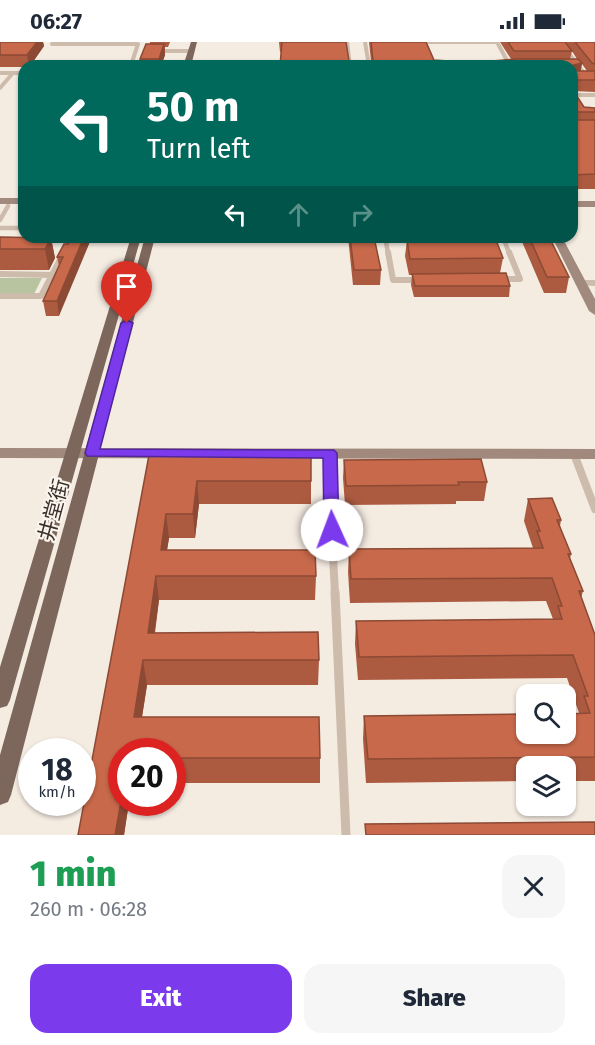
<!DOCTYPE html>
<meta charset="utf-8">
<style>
:root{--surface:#fff;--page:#f6f6f7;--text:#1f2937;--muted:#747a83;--accent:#7c3aed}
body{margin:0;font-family:"Fira Sans","Noto Sans SC",sans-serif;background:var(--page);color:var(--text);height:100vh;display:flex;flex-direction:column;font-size:22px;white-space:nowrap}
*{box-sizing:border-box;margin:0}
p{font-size:20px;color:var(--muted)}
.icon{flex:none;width:33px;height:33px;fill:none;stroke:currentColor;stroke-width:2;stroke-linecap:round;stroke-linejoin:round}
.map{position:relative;height:793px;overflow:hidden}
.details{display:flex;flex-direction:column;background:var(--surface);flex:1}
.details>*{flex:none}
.guide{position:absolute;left:18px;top:18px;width:560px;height:183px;border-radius:18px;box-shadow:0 2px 4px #0004;background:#00695c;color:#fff;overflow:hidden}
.controls{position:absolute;left:516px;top:642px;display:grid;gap:12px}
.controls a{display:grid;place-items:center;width:60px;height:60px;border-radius:12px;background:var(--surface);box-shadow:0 2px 4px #0004;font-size:30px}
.speed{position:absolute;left:18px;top:696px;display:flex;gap:12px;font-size:30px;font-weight:700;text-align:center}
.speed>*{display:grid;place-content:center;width:78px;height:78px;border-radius:50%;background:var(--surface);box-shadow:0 2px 4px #0004;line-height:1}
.speed small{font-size:15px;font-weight:400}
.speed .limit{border:9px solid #d22;background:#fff;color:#111}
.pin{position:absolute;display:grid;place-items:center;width:51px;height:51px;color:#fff;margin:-62px -26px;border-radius:50% 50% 50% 0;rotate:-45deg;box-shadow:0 0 6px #0007}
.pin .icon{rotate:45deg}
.me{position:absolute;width:66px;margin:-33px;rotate:358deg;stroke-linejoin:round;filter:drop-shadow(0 0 4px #0008)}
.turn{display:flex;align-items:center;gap:21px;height:126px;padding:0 30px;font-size:27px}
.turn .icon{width:78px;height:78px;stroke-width:2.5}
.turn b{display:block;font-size:42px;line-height:51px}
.lanes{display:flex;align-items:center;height:57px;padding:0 30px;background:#0003;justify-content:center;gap:30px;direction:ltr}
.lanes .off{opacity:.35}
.round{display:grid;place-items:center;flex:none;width:63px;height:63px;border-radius:18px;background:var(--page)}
.headline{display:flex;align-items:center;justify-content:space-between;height:102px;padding:0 30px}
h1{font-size:36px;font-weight:800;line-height:45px;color:#1e9e55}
.button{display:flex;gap:12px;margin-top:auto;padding:12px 30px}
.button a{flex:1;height:69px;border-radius:18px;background:var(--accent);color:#fff;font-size:24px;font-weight:800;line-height:69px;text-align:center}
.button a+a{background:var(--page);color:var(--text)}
.status{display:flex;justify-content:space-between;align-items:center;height:42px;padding:0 30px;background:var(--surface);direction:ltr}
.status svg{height:16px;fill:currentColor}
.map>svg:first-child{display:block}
.green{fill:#b8c4a0}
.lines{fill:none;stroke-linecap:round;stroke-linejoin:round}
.lane-far4{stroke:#cdbbac;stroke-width:4}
.lane-far3{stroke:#cdbbac;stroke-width:4.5}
.lane-far2{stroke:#cdbbac;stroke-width:6}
.lane-far1{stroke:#cdbbac;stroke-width:8}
.lane{stroke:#cdbbac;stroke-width:9}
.street{fill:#cdbbac;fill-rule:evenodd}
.secondary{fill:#a18a7d;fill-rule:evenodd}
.primary{fill:#7d675c;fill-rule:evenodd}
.wall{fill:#ac5a40;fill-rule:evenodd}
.shaded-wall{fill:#8c4a34}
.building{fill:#c8694b;stroke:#8c4a34;stroke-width:1.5}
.route{fill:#7c3aed;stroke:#51269a;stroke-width:1.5}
.labels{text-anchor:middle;stroke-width:4.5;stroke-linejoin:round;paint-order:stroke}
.street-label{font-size:21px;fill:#3b302b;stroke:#fbf5ee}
</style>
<div class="status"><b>06:27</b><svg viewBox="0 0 49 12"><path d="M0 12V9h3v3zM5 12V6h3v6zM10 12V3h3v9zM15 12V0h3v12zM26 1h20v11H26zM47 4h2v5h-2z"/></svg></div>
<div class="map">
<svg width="595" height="793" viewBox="0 0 595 793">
<rect width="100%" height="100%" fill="#f4ebe1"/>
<path class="green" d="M0,236H42L34,252L0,251Z"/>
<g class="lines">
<path class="lane-far4" d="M347,0L350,24
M365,0L369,24
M560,0L587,35
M52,2H138L133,17
M158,9H191
M434,24L425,0H497L510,24
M0,46L13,31
M572,53H595"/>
<path class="lane-far3" d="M0,178L8,164
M0,186H24
M385,195L388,211
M503,195L509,211
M63,211L71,195"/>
<path class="lane-far2" d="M388,210L393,238H419
M0,232L53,233
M499,237H520L509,210
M0,254H41L64,210"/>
<path class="lane-far1" d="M330,411L332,488
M574,412L595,467
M336,488L343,490L351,498L349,508L333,514L316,509L313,501L317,492Z
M333,514L335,551"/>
<path class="lane" d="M335,550L346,793"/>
<path class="street" d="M0,29H24V33H0Z
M580,238H595V244L576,243L575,241Z"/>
<path class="secondary" d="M0,156H24V162H0Z
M572,159H595V165H572Z
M552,195H562L595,257V273L589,269Z
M0,406L595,407V417L0,416Z"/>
<path class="primary" d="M191,0H197L191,24H183Z
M131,195H141L10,658L7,664L0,666V625Z
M145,195H155L11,753L8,760L0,763V713Z"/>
</g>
<path class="wall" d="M0,0H43L44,4L30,24H24V25H0Z
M150,0H170L168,5H165V13L161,24H140V17L150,2Z
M279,0H346L349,19H371L369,0H426L434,18L280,24L281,10H280Z
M500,0H595V50L573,49L584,65L595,66V147H572V24H492L493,19L511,17ZM572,9L577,17H570ZM582,22L587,29H580Z
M0,195L51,196L55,216L49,228H0Z
M348,195H374L381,228L380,243H353Z
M520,195H549L569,235L566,251H544Z
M407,198L503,216L500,231L510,244L509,255H414L411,243L412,233H409L405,214Z
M64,202L59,274H46L43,259L59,224L57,215Z
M149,413L311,439V462H199L195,496H169L167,508L316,534L315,558H159L155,591L319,618L318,643H147L142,675L320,716V741H172V710H122V760H129L124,793H78Z
M344,418L487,440L484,459H456V462L345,463L343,436Z
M528,457L561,478L560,484L571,512L570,517L583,549L581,556L595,593V739H566V724H526V739L366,741L363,697L364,674L579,671L567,636L358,638L355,602L356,579L553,577L546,559L350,561L348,530L349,507L533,506L524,479Z"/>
<path class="shaded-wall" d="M37,0H43L44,4L30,24H29L27,13Z
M164,2L165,13L161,24H159V17Z
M582,21L580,33L572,35V24H570Z
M84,195H92L59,274L57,259Z
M51,196L55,216L49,228L45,207Z
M197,439L199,462L195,496L193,472Z
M166,472L169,496L163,532L161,508Z
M156,534L159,558L151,615L148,591Z
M143,618L147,643L138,700L134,675Z
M122,754V760H129L124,793H115Z"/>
<path class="building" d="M0,0H37L27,13H0Z
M282,0H346L349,19H373L371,0H426L434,18L462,20L464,24H280Z
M508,0H565L572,9H514Z
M575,0H595V22L592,21Z
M146,2H164L159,17H140Z
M516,17H578L582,21L570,24H495L493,19Z
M572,26L574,29H595V38H572Z
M572,47L584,65L595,66V70H573L572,72Z
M572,76L574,78H595V132L572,133Z
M0,195L51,196L45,207H0Z
M71,195H84L57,259H43L63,215H57L64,202H68Z
M350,195H374L381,228H354Z
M529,195H549L569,235H547Z
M407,198H496L503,216L410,217Z
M506,231L510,244H415L412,232Z
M149,413H311V439H197L193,472H166L161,508H315L316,534H156L148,591L318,590L319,618H143L134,675H319L320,716H172V710H122V754L115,793H78Z
M481,417L487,440H458L459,443L346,444L344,418Z
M552,456L561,478H557L571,512H568L583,549H579L595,593V715L368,717L364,674L526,672V692H566V672L590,671L584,654H588L573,613L359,615L356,579L562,577L558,564H562L552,536L351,537L349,507L543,506L537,489H540L528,457Z
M595,780V793H366L365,782Z"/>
<path class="route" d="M127,278L133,281L100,407L334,408L337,411L339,488L337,492L332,493L324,488L323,416L87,414L85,411L121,281Z"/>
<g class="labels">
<g class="street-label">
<text transform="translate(54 468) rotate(-75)" y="7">井堂街</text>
</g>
</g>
</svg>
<div class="controls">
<a><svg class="icon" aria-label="search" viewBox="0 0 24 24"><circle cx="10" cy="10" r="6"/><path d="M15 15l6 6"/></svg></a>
<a><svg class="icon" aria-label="layers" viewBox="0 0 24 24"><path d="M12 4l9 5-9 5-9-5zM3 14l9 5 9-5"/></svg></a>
</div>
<div class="speed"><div>18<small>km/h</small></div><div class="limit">20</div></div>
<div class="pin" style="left:127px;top:281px;background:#d93025"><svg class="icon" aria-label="arrive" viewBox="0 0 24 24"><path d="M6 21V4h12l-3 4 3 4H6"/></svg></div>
<svg class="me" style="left:332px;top:488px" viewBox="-20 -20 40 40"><circle r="19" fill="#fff"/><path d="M0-13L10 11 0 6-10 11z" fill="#7c3aed"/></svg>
<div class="guide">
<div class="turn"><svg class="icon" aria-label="left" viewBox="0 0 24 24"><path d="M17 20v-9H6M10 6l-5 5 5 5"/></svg><div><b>50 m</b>Turn left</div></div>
<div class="lanes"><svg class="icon" aria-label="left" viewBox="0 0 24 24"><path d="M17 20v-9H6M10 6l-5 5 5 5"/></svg><svg class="icon off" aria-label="ahead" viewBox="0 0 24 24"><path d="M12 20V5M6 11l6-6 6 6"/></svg><svg class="icon off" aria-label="right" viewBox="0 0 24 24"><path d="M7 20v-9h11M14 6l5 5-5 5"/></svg></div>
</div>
</div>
<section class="details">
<div class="headline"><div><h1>1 min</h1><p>260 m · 06:28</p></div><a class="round"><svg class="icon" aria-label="close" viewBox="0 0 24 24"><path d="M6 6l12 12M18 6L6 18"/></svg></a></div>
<div class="button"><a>Exit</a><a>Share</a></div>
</section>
